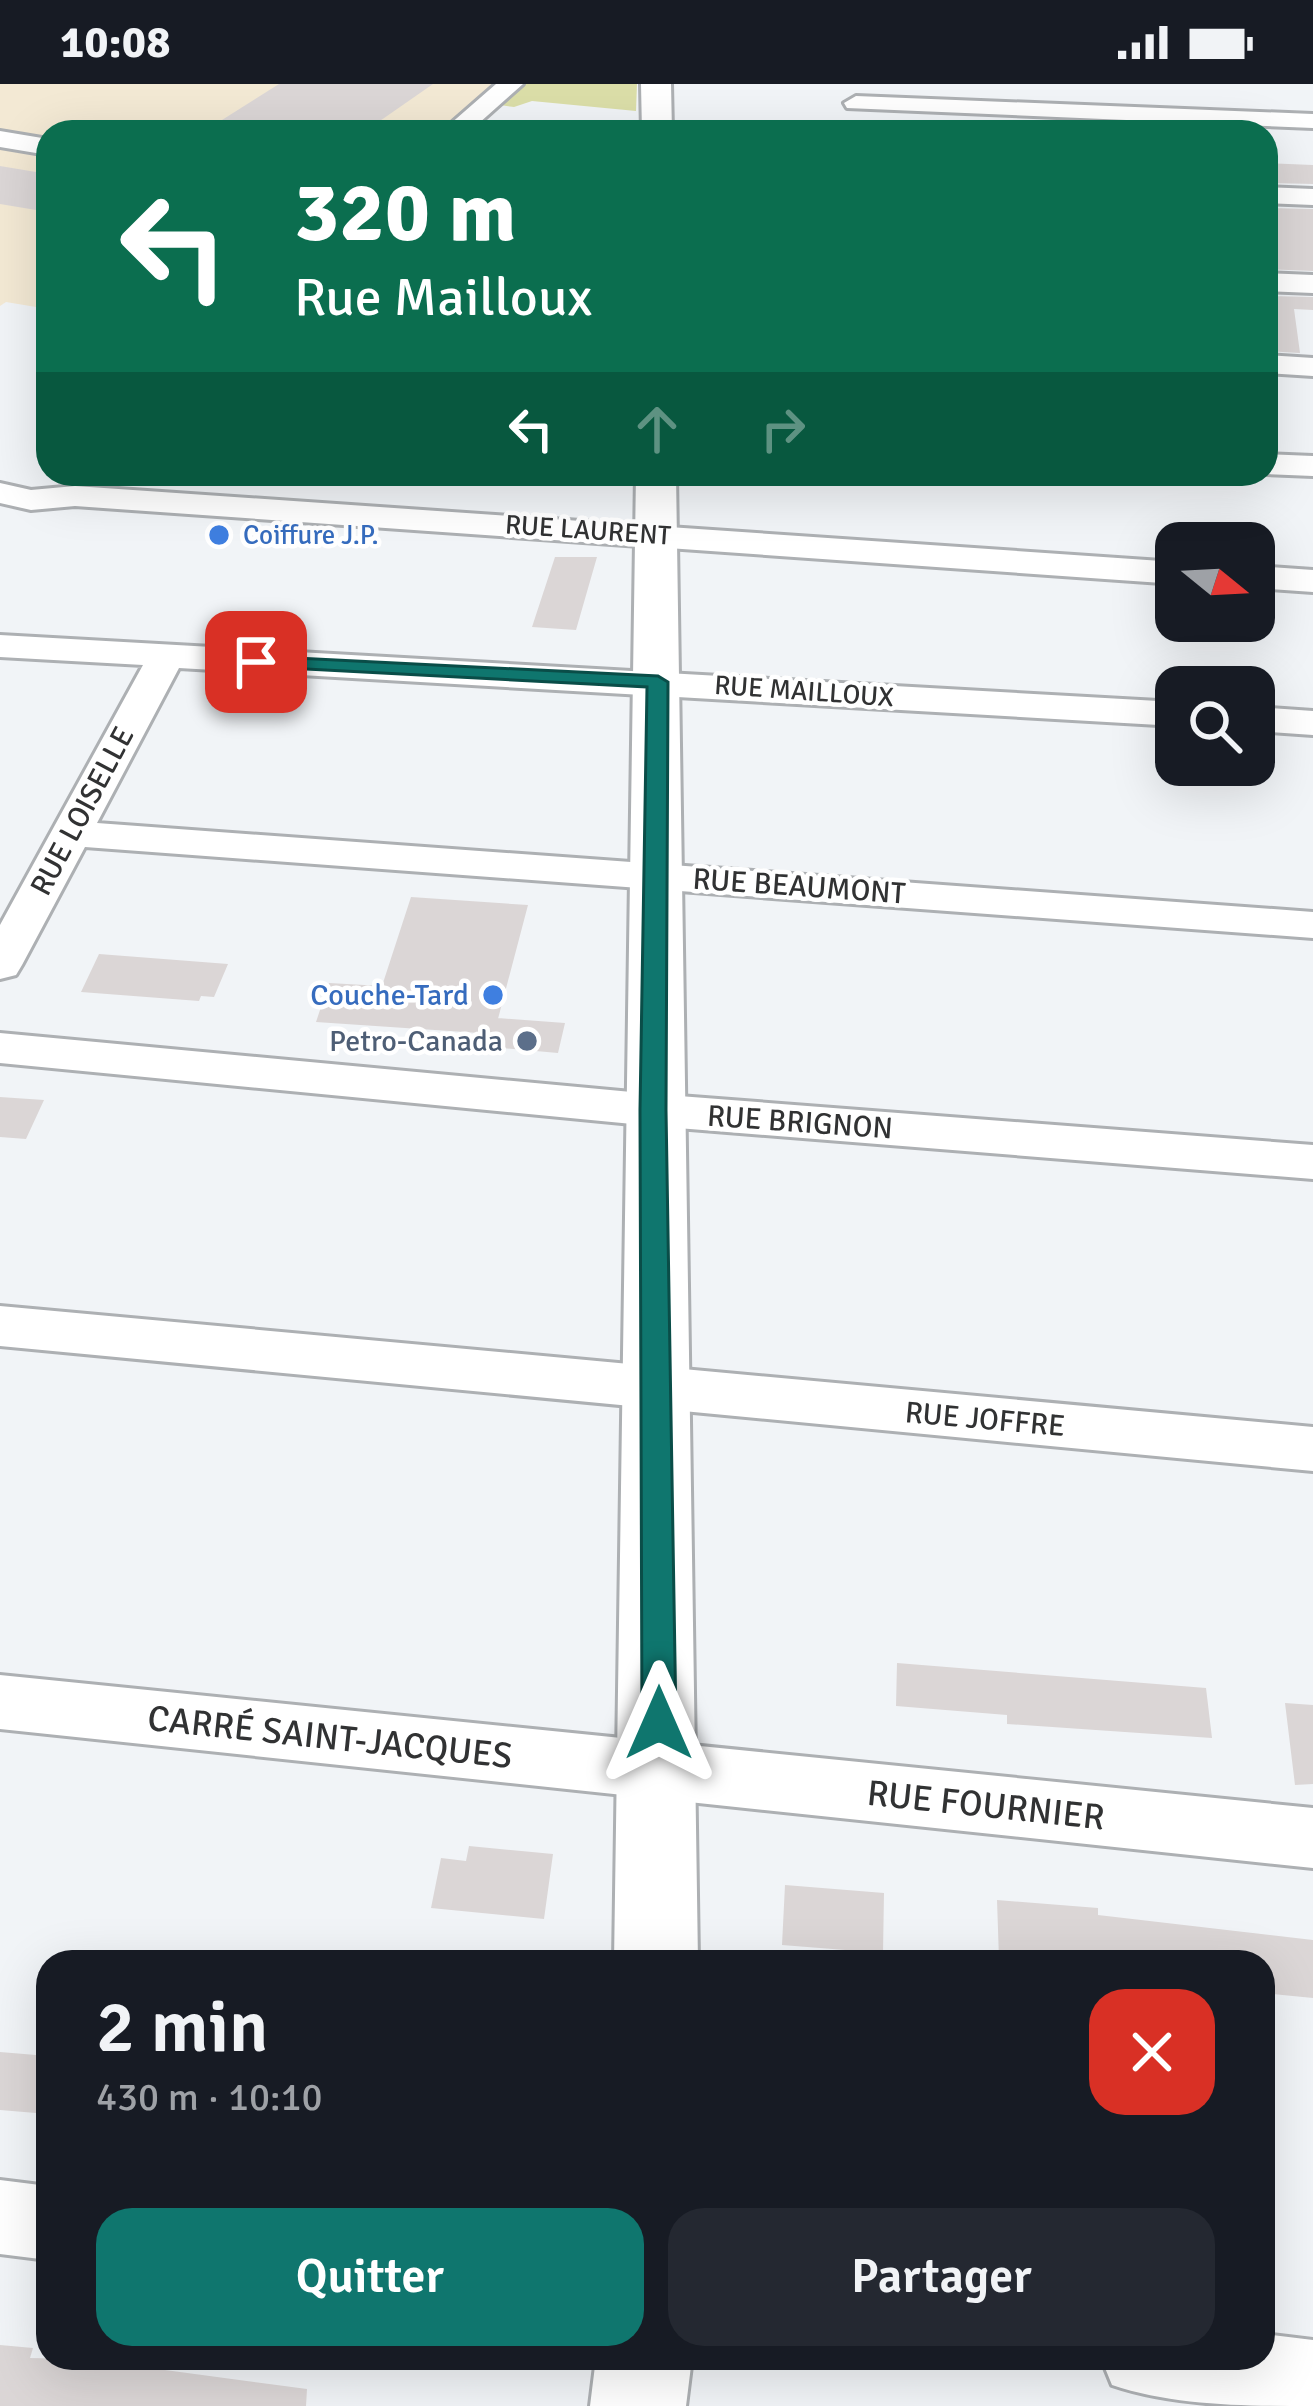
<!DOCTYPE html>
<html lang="fr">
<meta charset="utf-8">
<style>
:root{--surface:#171b24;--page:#242831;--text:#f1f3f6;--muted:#9ea1a6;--accent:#0f766e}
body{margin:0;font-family:Signika,sans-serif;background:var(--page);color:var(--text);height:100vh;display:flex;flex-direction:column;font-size:45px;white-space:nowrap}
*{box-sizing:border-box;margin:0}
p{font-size:39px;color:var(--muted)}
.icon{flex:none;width:66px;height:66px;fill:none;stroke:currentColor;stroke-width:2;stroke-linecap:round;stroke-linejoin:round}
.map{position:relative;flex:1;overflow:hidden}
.details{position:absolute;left:36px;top:1866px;width:1239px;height:420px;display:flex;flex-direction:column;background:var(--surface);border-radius:36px;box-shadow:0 12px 48px #0002}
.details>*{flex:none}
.hud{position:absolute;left:36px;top:36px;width:1242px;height:366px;border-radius:36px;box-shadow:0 12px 48px #0002;background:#0b6e4f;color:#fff;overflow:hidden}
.needle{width:78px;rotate:108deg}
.controls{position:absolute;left:1155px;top:438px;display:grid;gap:24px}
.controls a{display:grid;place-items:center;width:120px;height:120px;border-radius:24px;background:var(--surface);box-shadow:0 12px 48px #0002;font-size:60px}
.pin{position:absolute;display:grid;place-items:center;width:102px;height:102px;color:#fff;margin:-51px;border-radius:24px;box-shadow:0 6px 18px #0006}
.me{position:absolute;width:132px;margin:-66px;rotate:0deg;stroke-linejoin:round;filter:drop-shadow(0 0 9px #0008)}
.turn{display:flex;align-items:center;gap:42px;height:252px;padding:0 60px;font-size:54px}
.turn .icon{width:156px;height:156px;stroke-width:2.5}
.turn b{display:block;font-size:84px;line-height:102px}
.lanes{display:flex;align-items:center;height:114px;padding:0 60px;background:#0003;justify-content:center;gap:60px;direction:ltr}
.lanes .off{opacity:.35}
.round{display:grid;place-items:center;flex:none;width:126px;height:126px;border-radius:36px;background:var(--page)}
.overview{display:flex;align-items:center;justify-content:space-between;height:204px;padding:0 60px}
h1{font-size:72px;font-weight:600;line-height:90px}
.action{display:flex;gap:24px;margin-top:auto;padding:24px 60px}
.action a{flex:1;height:138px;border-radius:36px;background:var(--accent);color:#fff;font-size:48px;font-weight:600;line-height:138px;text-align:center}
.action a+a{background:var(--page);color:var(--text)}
.status{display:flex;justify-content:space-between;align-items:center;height:84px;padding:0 60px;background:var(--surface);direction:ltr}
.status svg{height:33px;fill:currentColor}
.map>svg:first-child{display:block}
.industrial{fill:#f3e9d4}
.green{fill:#dbdea8}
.building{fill:#dbd6d6}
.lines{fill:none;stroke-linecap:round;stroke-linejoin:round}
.minor-casing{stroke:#adb0b3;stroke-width:6}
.major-casing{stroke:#adb0b3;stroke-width:6}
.minor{fill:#fff;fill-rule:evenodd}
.major{fill:#fff;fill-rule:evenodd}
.route{fill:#0f766e;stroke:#0a4d48;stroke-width:3}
.shop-dot{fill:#3f7fe0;stroke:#fff;stroke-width:4.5}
.service-dot{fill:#5c6f8a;stroke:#fff;stroke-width:4.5}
.labels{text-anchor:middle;stroke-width:9;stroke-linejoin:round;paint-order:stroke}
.far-street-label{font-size:27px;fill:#313233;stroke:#fff}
.far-shop-label{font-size:27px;fill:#366cbe;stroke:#fff;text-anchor:start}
.street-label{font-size:30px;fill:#313233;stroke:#fff}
.shop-label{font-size:30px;fill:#366cbe;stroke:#fff;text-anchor:end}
.service-label{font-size:30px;fill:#4e5e75;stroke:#fff;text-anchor:end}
.near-street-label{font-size:36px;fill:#313233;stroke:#fff}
</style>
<div class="status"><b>10:08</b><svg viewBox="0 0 49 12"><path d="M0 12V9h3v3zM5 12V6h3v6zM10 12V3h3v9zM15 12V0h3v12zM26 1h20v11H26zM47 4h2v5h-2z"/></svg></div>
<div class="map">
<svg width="1313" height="2322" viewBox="0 0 1313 2322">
<rect width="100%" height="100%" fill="#f1f4f7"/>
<path class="industrial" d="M0,0H499L443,48H48V225L6,218L0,222Z"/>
<path class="green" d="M525,0H637L636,27L532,17L514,23L500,21Z"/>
<path class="building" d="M279,0H433L364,48H203Z
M1266,79L1313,81V100L1266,99Z
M0,82L48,90V128L0,120Z
M1266,124L1313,125V187L1266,185Z
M1266,212L1313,213V226L1294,225L1300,269L1266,267Z
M555,473H597L576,546L532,543Z
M411,813L528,821L494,950L316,938L329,899L382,902Z
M99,870L228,880L214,913L201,912L199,917L81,908Z
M498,934L565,939L558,969L490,963Z
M0,1013L44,1016L26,1055L0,1053Z
M897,1579L1206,1604L1212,1654L1007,1640V1631L896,1622Z
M1285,1619L1313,1621V1700L1295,1701Z
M469,1762L553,1770L544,1835L431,1824L441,1774L466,1777Z
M785,1801L884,1809L883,1869L782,1861Z
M997,1816L1098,1824V1831L1313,1856V1914L1263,1909V1878L999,1875Z
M0,1968L48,1972V2030L0,2026Z
M0,2261L33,2264L30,2274L166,2277L165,2286L307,2305L306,2322H0Z"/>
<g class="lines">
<g class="minor-casing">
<path id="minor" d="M496,0H523L469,48H441Z
M856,12L1313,30V44L847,24L844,19Z
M0,47L48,55V71L0,63Z
M1266,103L1313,105V121L1266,119Z
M1266,189L1313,191V209L1266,207Z
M1266,271L1313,274V292L1266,289Z
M1266,370L1313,372V392L1266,390Z
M0,399L31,406L75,402L1176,478V500L75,422L31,426L0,419Z
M1254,482L1313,486V508L1254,504Z
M0,551L1176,618V642L179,584L97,739L1313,828V854L85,763L22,881L16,891L0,895V841L143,581L0,573Z
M1254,623L1313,627V651L1254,647Z
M0,949L653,1010L1313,1061V1095L653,1042L0,979Z
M0,1222L1313,1343V1387L0,1262Z
M0,1591L1313,1724V1784L0,1645Z
M0,2096L48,2102V2176L0,2170Z
M1263,2250L1313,2256V2322C1246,2322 1174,2322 1112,2301L1101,2274H1263Z"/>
</g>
<g class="major-casing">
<path id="major" d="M641,0H671L672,48H642Z
M636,390H676L698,1878H614Z
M596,2274H692L686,2322H590Z"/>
</g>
<use href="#minor" class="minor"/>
<use href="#major" class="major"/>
</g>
<path class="route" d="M256,572L658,592L668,598L666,1026L676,1639L671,1649L659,1653L647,1649L642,1639L640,1026L647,603L249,582V574Z"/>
<g class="shop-dot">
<circle cx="219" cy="451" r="12"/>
<circle cx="493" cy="911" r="12"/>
</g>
<circle class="service-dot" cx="527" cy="957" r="12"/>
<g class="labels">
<g class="far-street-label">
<text transform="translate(588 446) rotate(4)" y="9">RUE LAURENT</text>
<text transform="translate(804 607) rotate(4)" y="9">RUE MAILLOUX</text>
</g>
<g class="far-shop-label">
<text x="243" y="460">Coiffure J.P.</text>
</g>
<g class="street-label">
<text transform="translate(82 727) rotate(-62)" y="10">RUE LOISELLE</text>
<text transform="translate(799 802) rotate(4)" y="10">RUE BEAUMONT</text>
<text transform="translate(800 1038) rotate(4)" y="10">RUE BRIGNON</text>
<text transform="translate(985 1335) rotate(5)" y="10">RUE JOFFRE</text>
</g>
<g class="shop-label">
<text x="469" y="921">Couche-Tard</text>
</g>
<g class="service-label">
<text x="503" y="967">Petro-Canada</text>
</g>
<g class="near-street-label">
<text transform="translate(330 1652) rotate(6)" y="13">CARRÉ SAINT-JACQUES</text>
<text transform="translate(986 1720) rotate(6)" y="13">RUE FOURNIER</text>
</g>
</g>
</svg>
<div class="controls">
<a><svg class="needle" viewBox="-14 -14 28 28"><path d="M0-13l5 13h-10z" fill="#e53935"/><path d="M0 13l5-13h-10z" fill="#9ea1a6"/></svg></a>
<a><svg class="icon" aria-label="search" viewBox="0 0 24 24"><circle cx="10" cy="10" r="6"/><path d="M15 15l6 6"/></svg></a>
</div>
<div class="pin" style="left:256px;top:578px;background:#d93025"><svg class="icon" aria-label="arrive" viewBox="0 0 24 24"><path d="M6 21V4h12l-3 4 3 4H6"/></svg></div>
<svg class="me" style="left:659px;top:1639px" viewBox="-20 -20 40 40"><path d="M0-17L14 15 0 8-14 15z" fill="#0f766e" stroke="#fff" stroke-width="4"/></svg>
<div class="hud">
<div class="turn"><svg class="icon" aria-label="left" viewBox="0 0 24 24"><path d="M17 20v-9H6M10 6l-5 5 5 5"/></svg><div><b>320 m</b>Rue Mailloux</div></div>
<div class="lanes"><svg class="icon" aria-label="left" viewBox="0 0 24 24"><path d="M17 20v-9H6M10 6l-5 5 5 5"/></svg><svg class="icon off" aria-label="ahead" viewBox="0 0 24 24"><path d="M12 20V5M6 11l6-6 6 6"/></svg><svg class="icon off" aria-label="right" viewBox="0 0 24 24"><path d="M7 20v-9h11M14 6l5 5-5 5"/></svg></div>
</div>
<section class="details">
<div class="overview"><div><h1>2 min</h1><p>430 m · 10:10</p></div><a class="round" style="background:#d93025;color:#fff"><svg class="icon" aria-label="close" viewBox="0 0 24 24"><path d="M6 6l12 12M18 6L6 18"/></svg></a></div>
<div class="action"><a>Quitter</a><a>Partager</a></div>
</section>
</div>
